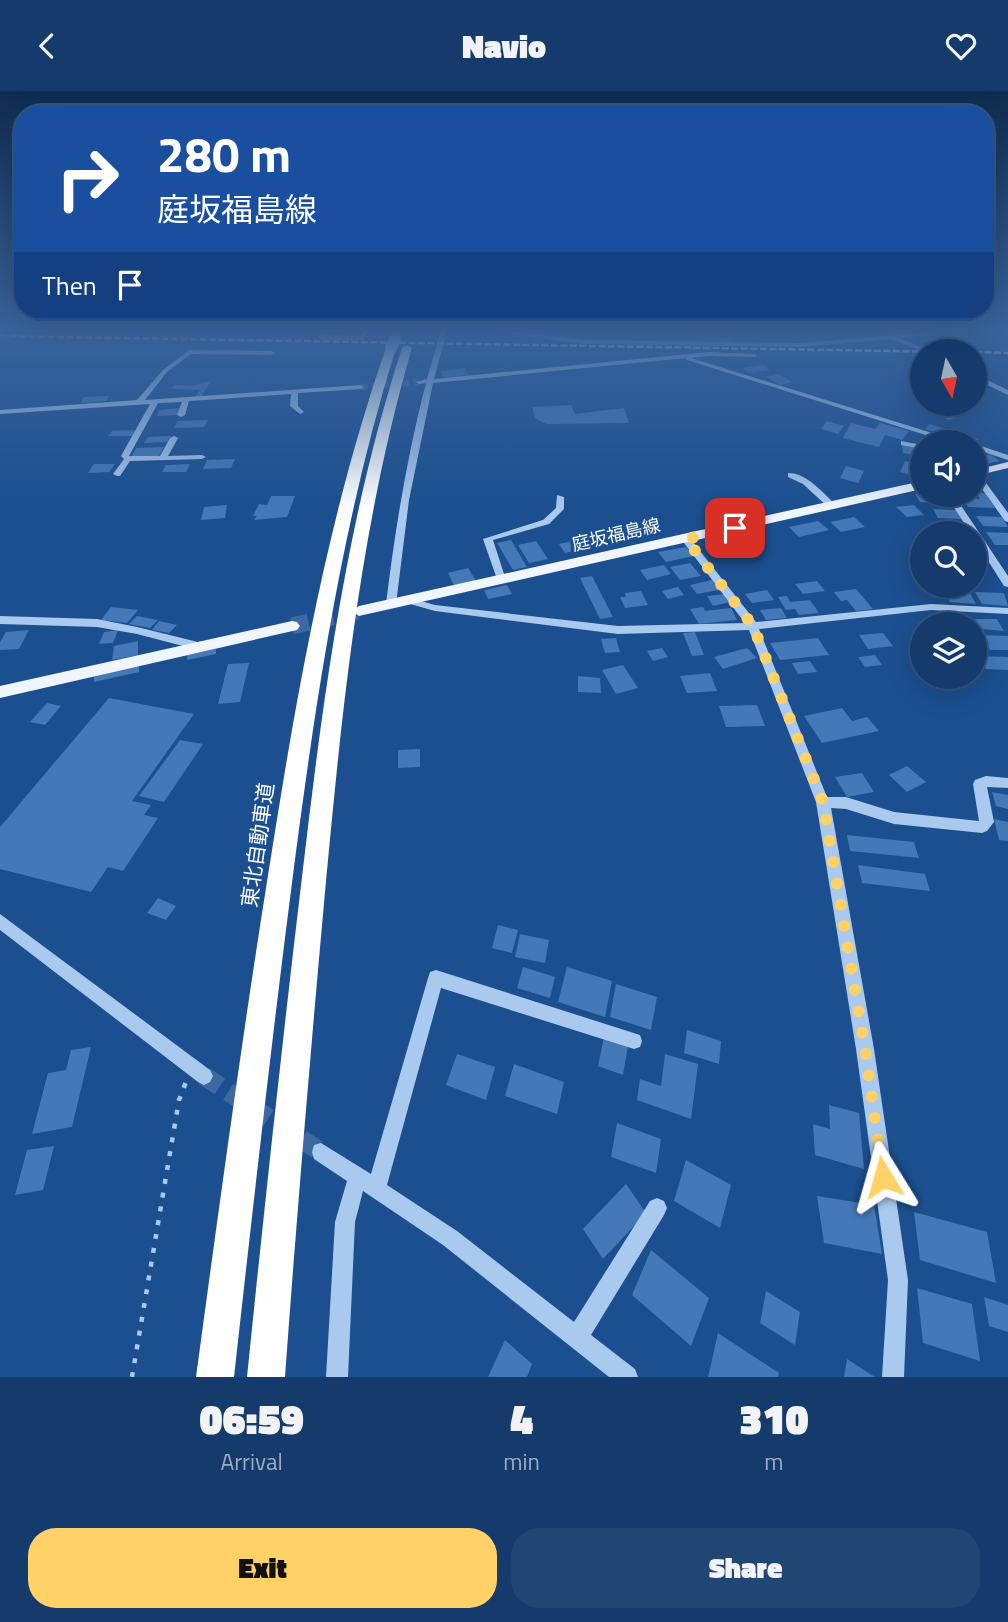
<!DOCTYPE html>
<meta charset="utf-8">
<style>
:root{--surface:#143b6b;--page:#214673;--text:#f1f3f6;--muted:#9dadc1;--line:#33557e;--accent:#ffd166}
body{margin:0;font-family:"Titillium Web","Noto Sans JP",sans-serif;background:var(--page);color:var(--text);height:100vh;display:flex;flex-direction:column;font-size:26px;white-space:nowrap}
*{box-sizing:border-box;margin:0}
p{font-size:23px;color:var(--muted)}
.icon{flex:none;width:38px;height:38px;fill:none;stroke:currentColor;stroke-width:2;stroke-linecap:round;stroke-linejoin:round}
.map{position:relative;height:1286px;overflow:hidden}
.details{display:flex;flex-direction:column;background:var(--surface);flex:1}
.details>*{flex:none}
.hud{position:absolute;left:14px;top:14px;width:980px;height:214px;border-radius:28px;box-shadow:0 7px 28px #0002,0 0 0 2px var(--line);background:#1a4fa0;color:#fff;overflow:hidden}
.needle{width:46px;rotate:171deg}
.tools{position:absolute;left:910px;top:248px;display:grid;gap:14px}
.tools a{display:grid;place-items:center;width:77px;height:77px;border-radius:50%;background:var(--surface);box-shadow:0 7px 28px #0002,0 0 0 2px var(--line);font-size:35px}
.pin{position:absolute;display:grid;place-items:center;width:60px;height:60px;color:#fff;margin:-30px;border-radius:14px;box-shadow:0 4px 10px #0006}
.me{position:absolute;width:77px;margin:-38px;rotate:352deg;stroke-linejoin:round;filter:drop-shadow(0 0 5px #0008)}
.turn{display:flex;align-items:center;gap:24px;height:147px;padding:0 28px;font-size:32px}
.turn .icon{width:91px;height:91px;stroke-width:2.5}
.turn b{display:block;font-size:49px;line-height:60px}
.then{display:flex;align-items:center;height:66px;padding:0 28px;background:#0003;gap:14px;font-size:26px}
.eta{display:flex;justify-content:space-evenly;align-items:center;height:119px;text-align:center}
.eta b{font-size:42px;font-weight:800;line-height:49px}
.cta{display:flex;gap:14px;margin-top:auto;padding:14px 28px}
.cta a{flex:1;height:80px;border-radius:28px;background:var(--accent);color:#111;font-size:28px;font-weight:800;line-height:80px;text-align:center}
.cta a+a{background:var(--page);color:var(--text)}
header{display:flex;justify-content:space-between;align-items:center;height:91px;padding:0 28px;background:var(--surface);font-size:32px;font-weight:800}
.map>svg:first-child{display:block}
.building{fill:#4478b7}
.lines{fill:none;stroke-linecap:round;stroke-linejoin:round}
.minor-tunnel-far1{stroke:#3d69a0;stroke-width:7;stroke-dasharray:7 3.5;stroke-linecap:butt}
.minor-tunnel{stroke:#3d69a0;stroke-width:19;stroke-dasharray:19 10;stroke-linecap:butt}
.major-tunnel{stroke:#3d69a0;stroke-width:17;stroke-dasharray:17 8;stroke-linecap:butt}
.path{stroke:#a9c9ee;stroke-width:4.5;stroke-dasharray:5 9;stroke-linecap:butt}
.minor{fill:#a9c9ee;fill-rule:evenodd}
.major{fill:#f0f6ff;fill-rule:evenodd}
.highway{fill:#fff;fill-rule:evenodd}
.rail{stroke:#fff;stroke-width:2.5;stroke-dasharray:7 2.5;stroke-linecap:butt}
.highway-bridge{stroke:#fff;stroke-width:12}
.route{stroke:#ffd166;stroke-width:12;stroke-dasharray:0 21.6}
.labels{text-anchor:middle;stroke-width:7;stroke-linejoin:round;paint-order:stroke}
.far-street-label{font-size:18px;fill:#fff;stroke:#1b4f8f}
.street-label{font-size:21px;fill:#fff;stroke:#1b4f8f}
</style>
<header><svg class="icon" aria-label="back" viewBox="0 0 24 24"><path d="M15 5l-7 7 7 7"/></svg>Navio<svg class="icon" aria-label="heart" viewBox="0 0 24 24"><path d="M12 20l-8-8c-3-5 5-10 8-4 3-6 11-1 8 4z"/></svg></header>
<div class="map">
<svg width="1008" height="1286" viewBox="0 0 1008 1286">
<rect width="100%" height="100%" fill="#1b4f8f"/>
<path class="building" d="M728,241L735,251H721L714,242Z
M764,274L770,279L749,282L743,277Z
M465,277L468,284L443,286L441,280Z
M778,283L793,291L780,294L766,286Z
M204,291H210L201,306H195L200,299L171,298L175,294L193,295Z
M109,305L106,310L81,312L84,306Z
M571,314L575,323L624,317L629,332L546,333L535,327L532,316Z
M179,317L177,324L157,325L159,319Z
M952,318L963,323L949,329L938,324Z
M208,329L204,336L174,337L178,330Z
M827,330L844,335L838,343L821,338Z
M851,332L875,338L880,332L909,340L902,349L885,344L879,356L843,347Z
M930,333L979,348L975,352L970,351L925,338Z
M136,339L132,345H108L112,340Z
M171,345L167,351L144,352L148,346Z
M902,354L918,356L920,365L903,362Z
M164,356L159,365L131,366L136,357Z
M990,363L1000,370L981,374L975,370V366Z
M235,368L231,377L203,378L207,369Z
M905,370L922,374L919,386L900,381Z
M94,373H115L109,381L88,382Z
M190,373L186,381H162L166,374Z
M846,375L864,380L858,392L840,387Z
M976,402H985L995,417L968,416L962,407L980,408Z
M915,403L943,404L949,413L920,411Z
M271,405H295L287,426L254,429L257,425H253L259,413L267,414Z
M227,414L225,427L201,429L204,416Z
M914,414L924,424L907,426L896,416Z
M933,418L956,419L961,428L938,427Z
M976,425L1002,426L1008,436L983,435Z
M854,426L865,436L841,441L830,431Z
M818,430L829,439L799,446L789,436Z
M942,434L965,436L970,443H947Z
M759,441L765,449L751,451L745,442Z
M986,441L1008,442V454H995Z
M586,447L593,456L565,462L559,453Z
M511,449L527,476L513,479L497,452Z
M536,450L548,468L529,472L518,454Z
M686,456L694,465L666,471L658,461Z
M690,472L701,485L680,489L670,476Z
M664,474L671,483L647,489L640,479Z
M468,477L476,490L454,495L448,482Z
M592,485L613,526L600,528L580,487Z
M712,489L719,499L697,503L690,494Z
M817,490L825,500L803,503L795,493Z
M507,494L512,503L488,508L484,499Z
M678,496L684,504L668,508L662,500Z
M941,496L967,497L976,513L950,511Z
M856,498L873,518L856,520L847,509L841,510L834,501Z
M767,499L774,509L752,512L745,503Z
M641,500L648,514L625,517L620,506H626L625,502Z
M975,501L1004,502L1008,515L982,513Z
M725,503L730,511L713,515L707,505Z
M787,505L790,511L810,509L819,522L799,524L795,518L786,519L778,506Z
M111,516L138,519L127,532L101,529Z
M703,516L705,520L731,517L737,529L699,533L690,518Z
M781,517L787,527L766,529L760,519Z
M137,525L158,529L150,537L129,533Z
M975,528H997L1004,540L981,538Z
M159,530L177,534L169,542L152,539Z
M29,539L19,558L0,559V551L6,541Z
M118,539L113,552L99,553L104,541Z
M695,541L704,564L692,565L683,542Z
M883,542L893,555L868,558L859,544Z
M981,544L1008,545V559H990Z
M616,547L620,561L605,562L601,548Z
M818,547L829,564L780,569L770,552Z
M138,550V564L112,569L114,555Z
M662,557L668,566L653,570L647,560Z
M747,557L757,567L723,578L714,566Z
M216,558V563L187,569V564Z
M875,564L882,574L865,576L858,566Z
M978,565L1008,566V579L986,578Z
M810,570L817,581L798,583L792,572Z
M249,572L240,611L218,613L228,573Z
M139,574V581L94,591V584Z
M623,574L638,597L616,603L602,579Z
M710,582L717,600L687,602L680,585Z
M578,585L600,587L601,602L578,601Z
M109,607L194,623L132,710L151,714L144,724L158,727L123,780L108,776L91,801L0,778V736Z
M47,612L61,615L45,634L30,631Z
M757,614L765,635L726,636L719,615Z
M842,617L852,630L867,626L879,640L822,652L804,625Z
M180,649L203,653L164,711L139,705Z
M420,658V676L398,677V659Z
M907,675L926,691L907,701L889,684Z
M862,682L874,701L847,706L835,686Z
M992,701L1008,704V718L996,715Z
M994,728L1008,731V750L999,749Z
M847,744L914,751L919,767L850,760Z
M858,774L925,783L930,800L862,792Z
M158,807L176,815L166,829L147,822Z
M498,834L518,839L512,862L492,857Z
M520,843L549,849L545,872L515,866Z
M523,876L555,886L550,907L517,897Z
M567,876L612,890L605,926L558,911Z
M616,893L657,906L651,939L610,926Z
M687,939L721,950L719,973L684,962Z
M604,946L628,955L623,984L598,975Z
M91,956L72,1036L32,1043L48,982L66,979L71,959Z
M457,963L495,976L486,1009L446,994Z
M665,963L698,973L691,1028L637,1009L640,988L661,995Z
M514,973L564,991L557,1023L505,1005Z
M829,1014L859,1022L864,1078L815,1064L813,1033L830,1038Z
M617,1032L661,1048L656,1082L611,1066Z
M54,1055L43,1099L15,1104L27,1059Z
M686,1069L731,1094L720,1137L674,1110Z
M626,1093L646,1122L603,1168L583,1138Z
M817,1105L874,1114L882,1163L824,1152Z
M914,1121L987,1141L996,1192L920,1169Z
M651,1159L709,1207L691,1255L632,1204Z
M917,1197L972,1213L980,1270L923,1252Z
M766,1200L800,1221L795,1254L760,1232Z
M984,1206L1008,1214V1241L989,1235Z
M718,1242L779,1282L778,1286H708Z
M505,1249L532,1273L527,1286H488Z
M847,1268L875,1286H844Z"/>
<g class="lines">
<path class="minor-tunnel-far1" d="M361,296L419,291"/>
<path class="minor-tunnel" d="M204,985L321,1061"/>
<path class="major-tunnel" d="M292,535L359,520"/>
<path class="path" d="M132,1286L179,1009L186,991"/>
<path class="minor" d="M364,239H370L362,249L321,248L318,246L321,244L360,245Z
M441,239H447L434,288L709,261L754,263L757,265L756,266L709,265L691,267L964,352H951L687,269L686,267L433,292L409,409L396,513L391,516L386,513C395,439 407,365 426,292L419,293L416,291L427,288Z
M479,239H499L585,249L801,252L953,239H980L899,247L932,261H923L892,248L801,256L585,253Z
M189,259L272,260L275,262L272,264L191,263L167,281L145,309L361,294L364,296L361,298L298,302V315L304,321L300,323L290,315L291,303L189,310L185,324L181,326L177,324L182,311L158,312L129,365H160L170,347L174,345L178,347L168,365L202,364L206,366L202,368L130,370L120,385H117L113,383L124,368L121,365L150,313L0,323V319L137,309L163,279Z
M975,283L1008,299V304L975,288Z
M901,350L922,354V358L901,354Z
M975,353L1008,364V369L975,358Z
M975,381H978L1008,422V431L1005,430L975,388Z
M788,382C807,382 822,401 835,413V417H829L803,393L788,386Z
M557,404L564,406V418L549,433L493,449L506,489L501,492L498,491L483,448L543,429L556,417Z
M946,404H954L1008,485V496L1004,495L975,449V443H971Z
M686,445L689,446L756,531L931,513L1008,517V523L931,519L759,538L827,706H846L894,721L979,730L973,693L975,689L986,685L1008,687V697L987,696L994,731L987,740L982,742L894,733L846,718L831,717L874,958L908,1189L904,1286H882L888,1189L856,958L816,711L749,539L618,543L435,520L403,511L402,509L407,506L435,514L618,535L745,532L681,448Z
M0,525L97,528L137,536L202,552L207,556L202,560L137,543L97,536L0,533Z
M0,823L210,979L213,985L210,991L204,994L198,991L0,839Z
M436,879L640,944L642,950L640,956L634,958L441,897L387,1094L457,1140L574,1231L650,1110L657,1107L664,1110L667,1117L664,1124L591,1244L635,1278L638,1286H609L443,1154L363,1100L355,1131L348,1286H326L335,1131L347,1090L314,1068L312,1061L314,1054L321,1052L371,1083L428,887L430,881Z"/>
<path class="major" d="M1008,371V377L975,385V379Z
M922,390V398L359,525L352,520L359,515Z
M292,530L297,531L300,535L297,539L0,607V595Z"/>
<path class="highway" d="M391,254L396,257C343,427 317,600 294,776C272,946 253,1116 234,1286H196C219,1116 242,947 269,778C297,601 327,427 386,257Z
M407,254L412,257C361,431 343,609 326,790C311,955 297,1120 285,1286H247C264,1119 282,953 302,786C323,607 346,429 402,257Z"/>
<path class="rail" d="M0,245L951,261
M975,261L1008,262"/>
<path class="highway-bridge" d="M391,257L395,248"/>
</g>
<linearGradient id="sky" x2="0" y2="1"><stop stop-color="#0f2b4f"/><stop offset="0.57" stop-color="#39639b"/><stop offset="1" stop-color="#39639b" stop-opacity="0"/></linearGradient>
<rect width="1008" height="419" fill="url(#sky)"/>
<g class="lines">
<path class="route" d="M735,437L686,448L753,535L823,711L865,958L883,1086"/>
</g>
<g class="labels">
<g class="far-street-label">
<text transform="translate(616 444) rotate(-13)" y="6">庭坂福島線</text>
</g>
<g class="street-label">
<text transform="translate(258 754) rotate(-82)" y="7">東北自動車道</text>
</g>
</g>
</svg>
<div class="tools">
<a><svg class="needle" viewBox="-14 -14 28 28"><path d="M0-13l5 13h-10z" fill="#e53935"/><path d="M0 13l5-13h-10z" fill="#9dadc1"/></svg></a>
<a><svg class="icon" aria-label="sound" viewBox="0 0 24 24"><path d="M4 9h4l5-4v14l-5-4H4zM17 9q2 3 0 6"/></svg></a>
<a><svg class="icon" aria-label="search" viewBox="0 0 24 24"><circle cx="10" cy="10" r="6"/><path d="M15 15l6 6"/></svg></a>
<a><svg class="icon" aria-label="layers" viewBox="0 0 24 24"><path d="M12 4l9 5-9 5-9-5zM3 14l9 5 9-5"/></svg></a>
</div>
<div class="pin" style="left:735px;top:437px;background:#d93025"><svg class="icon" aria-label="arrive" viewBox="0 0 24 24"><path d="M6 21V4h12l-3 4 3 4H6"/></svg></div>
<svg class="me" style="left:883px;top:1086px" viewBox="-20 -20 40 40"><path d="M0-17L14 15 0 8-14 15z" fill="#ffd166" stroke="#fff" stroke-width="4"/></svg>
<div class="hud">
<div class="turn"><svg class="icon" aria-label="right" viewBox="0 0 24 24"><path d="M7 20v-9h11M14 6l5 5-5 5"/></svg><div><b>280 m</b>庭坂福島線</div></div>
<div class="then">Then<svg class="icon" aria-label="arrive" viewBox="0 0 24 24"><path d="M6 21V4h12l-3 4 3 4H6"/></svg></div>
</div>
</div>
<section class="details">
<div class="eta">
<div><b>06:59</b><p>Arrival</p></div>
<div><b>4</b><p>min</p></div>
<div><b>310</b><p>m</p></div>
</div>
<div class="cta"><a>Exit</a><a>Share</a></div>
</section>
